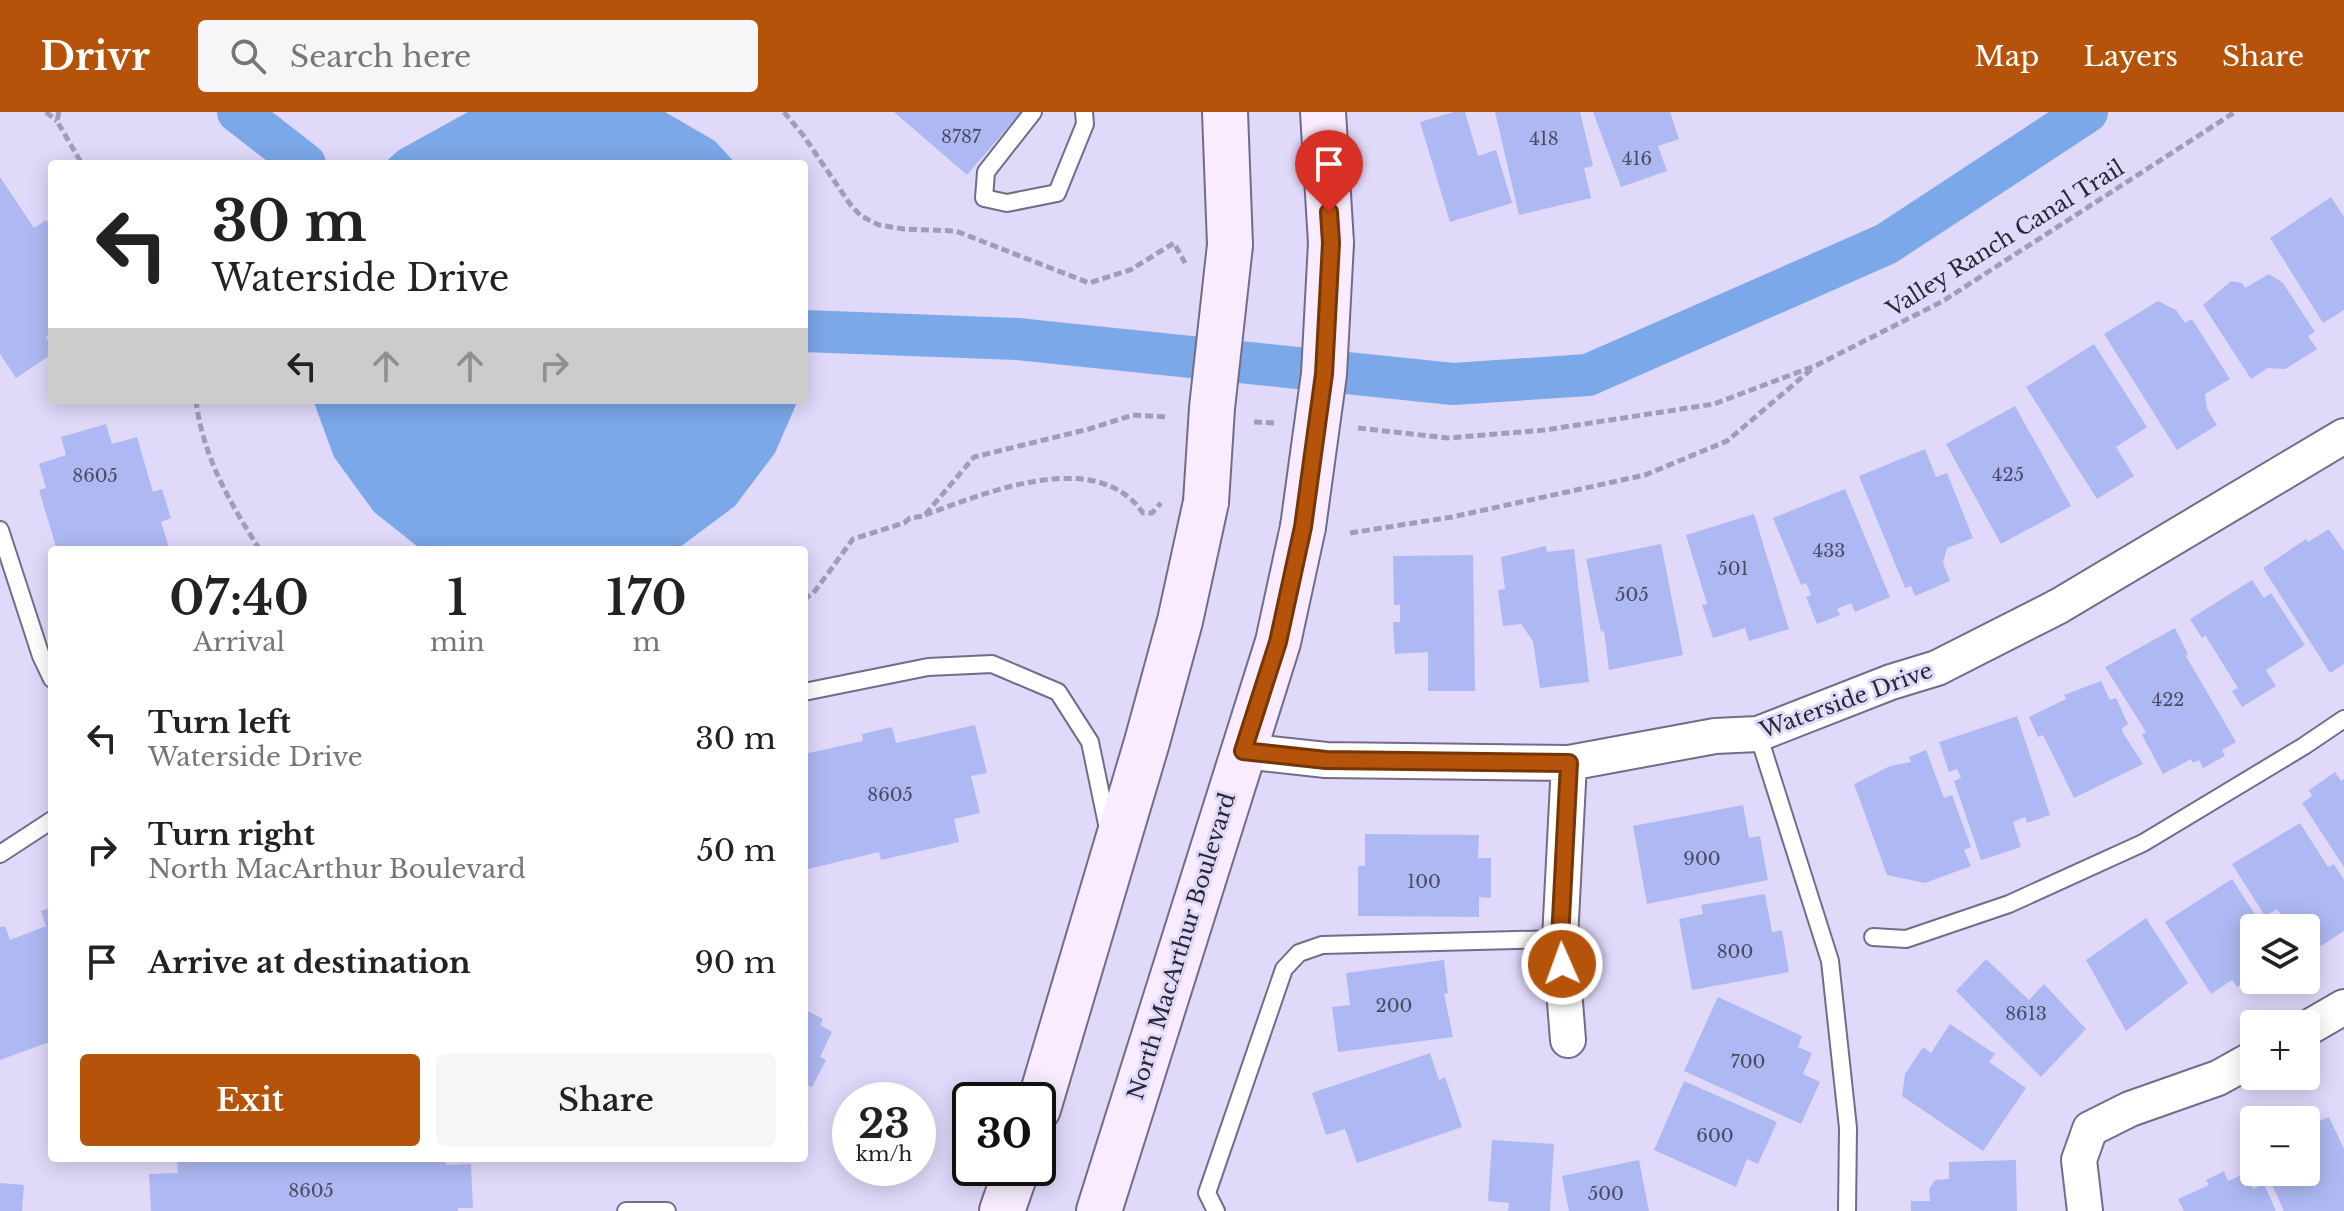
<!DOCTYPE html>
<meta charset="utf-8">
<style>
:root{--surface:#fff;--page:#f6f6f6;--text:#222;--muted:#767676;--accent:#b45309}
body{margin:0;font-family:"Libre Baskerville",serif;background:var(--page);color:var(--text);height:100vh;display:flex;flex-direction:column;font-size:30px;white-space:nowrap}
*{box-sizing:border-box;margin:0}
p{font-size:26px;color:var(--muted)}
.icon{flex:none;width:44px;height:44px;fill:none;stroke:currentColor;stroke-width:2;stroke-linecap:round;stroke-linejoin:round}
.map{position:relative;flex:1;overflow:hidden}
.sheet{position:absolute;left:48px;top:434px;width:760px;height:616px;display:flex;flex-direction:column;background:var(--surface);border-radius:8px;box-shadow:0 4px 20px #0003}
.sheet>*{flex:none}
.guide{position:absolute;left:48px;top:48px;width:760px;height:244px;border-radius:8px;box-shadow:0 4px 20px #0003;background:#fff;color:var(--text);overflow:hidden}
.tools{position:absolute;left:2240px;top:802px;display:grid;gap:16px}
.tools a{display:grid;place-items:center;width:80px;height:80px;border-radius:8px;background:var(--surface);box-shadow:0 4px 20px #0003;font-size:40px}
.speed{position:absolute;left:832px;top:970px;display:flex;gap:16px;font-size:40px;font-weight:700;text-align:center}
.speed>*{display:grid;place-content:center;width:104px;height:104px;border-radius:50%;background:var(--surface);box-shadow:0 4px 20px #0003;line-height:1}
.speed small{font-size:20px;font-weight:400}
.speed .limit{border:4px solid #111;border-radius:12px;background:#fff;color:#111}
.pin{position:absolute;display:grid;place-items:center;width:68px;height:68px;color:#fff;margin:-82px -34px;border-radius:50% 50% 50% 0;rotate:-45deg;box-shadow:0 0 8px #0007}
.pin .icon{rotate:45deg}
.me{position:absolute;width:88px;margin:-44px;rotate:358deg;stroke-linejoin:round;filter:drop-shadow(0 0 6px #0008)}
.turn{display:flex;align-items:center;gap:28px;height:168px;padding:0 32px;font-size:36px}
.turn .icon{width:104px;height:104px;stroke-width:2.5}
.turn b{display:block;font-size:56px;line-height:68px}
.lanes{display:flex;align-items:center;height:76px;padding:0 32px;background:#0003;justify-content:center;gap:40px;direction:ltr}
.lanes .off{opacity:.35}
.eta{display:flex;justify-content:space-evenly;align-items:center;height:136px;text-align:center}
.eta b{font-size:48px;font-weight:600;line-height:56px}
.cta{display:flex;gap:16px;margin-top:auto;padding:16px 32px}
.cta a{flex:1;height:92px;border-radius:8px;background:var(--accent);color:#fff;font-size:32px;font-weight:600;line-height:92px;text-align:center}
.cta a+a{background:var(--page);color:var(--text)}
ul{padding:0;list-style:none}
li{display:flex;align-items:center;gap:24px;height:112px;padding:0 32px}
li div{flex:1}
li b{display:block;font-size:30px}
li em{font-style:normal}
header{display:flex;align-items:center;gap:48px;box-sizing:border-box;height:112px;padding:0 40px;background:var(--accent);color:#fff}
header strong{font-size:38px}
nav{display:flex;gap:44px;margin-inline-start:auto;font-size:28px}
.search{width:560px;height:72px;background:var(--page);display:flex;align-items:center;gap:20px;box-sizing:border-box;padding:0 28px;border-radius:8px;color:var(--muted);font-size:30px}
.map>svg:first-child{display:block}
.water{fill:#7ba8e9}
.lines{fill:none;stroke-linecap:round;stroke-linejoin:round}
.canal{stroke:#7ba8e9;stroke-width:42}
.building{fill:#aeb9f4}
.service-casing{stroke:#736c89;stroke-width:20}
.minor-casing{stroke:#736c89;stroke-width:38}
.secondary-casing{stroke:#736c89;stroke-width:48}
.path{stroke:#a29db6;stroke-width:5;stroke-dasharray:8 4;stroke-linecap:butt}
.service{stroke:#fff;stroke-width:16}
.minor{stroke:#fff;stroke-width:34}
.secondary{stroke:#f8ecfe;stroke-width:44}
.secondary-bridge-casing{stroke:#736c89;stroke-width:48;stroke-linecap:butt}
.secondary-bridge{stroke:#f8ecfe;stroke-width:44}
.route-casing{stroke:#753606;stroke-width:20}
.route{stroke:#b45309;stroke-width:14}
.labels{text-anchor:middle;stroke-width:6;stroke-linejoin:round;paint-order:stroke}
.number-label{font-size:18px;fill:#4b4c64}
.street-label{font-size:22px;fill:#2a2834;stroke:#e0d9fa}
</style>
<header>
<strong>Drivr</strong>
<div class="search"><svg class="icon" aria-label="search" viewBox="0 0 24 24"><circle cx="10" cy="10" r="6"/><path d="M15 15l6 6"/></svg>Search here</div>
<nav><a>Map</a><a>Layers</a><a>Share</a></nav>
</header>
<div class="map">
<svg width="2344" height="1099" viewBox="0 0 2344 1099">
<rect width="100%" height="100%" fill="#e0d9fa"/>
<path class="water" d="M468,0H665L715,29L736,52H383L399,38Z
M313,288H798L775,341L735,394L676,438H422L374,400L334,345Z"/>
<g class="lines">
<path class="canal" d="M238,0L305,52
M804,219L1017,227L1453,272L1588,263L1886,132L2087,0"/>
</g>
<path class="building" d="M894,0H1021L967,63Z
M1454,0H1465L1478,44L1496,38L1512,91L1450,110L1420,10Z
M1495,0H1580L1593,54L1584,56L1591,86L1519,103Z
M1593,0H1670L1679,27L1658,34L1667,59L1621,75Z
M0,65L34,116L46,108L52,117V221L46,225L52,234V242L16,266L0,242Z
M2331,85L2344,105V198L2323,211L2270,126Z
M2269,162L2283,171L2315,220L2308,224L2317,237L2285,257L2268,256L2251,267L2203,193L2231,169L2242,171L2245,176Z
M2158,189L2176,198L2185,211L2192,207L2230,267L2205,282L2207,297L2217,313L2177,338L2104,222Z
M2094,232L2147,315L2116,335L2134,364L2097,387L2026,275Z
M2015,294L2071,394L2001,432L1946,332Z
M106,312L112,332L137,325L153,380L162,377L171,406L161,410L170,438H57L39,378L46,376L39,352L66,343L61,325Z
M1925,337L1936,365L1947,361L1973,426L1947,436L1943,451L1950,469L1915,484L1911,474L1905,476L1859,364Z
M1845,377L1890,485L1855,500L1851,491L1837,497L1840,503L1817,512L1806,485L1811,483L1806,471L1801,473L1773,406Z
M1754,402L1789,517L1749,529L1745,516L1713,526L1702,493L1707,492L1686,423Z
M2329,417L2344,439V552L2330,561L2263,456L2306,427L2308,430Z
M1661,432L1683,543L1609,558L1604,519L1601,520L1586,447Z
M1546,434L1547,440L1574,437L1589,570L1540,576L1533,529L1521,512L1503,514L1498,478L1505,477L1501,445Z
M1473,443L1475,579H1428V540L1395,542L1393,510H1400V493H1394L1393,444Z
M2252,468L2264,486L2271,481L2305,533L2266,558L2276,574L2242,595L2232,579L2238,576L2205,523L2202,526L2190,507Z
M2175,516L2188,542L2186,544L2236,630L2222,638L2225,644L2203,656L2199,648L2193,651L2191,647L2163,662L2142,623L2146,620L2105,555Z
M2101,569L2110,588L2116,586L2128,612L2122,616L2123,621L2143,652L2074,686L2043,623L2038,625L2029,605L2066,587L2064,583Z
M2017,604L2050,703L2027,711L2025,705L2013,710L2021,735L1981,748L1954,669L1961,666L1957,657L1949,660L1939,630Z
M975,613L987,661L971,664L980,701L954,707L959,730L881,748L879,740L804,758V642L863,629L862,622L892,615L896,631Z
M1926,638L1944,686L1952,683L1971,735L1964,738L1971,754L1925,771L1887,763L1854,672L1890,654L1911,650L1909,645Z
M2335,660L2341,669L2344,667V755L2302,691L2312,684L2309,678Z
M1743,693L1749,726L1760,724L1768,768L1647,792L1633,714Z
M2300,711L2328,755L2334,752L2344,768V819L2321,834L2317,828L2306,835V816H2283L2280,812L2285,808L2277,797L2265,804L2232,752Z
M1365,722L1479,723L1478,746H1491V786L1479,785V805L1358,804V754H1365Z
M2232,767L2264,816H2254V865L2237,875L2232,868L2211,882L2165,810Z
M1765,782L1772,820L1782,818L1789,860L1692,878L1679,807L1703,802L1701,793Z
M52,795V929L0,948V815L5,814L10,828L46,814L41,799Z
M2146,806L2188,871L2126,919L2086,848Z
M1986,847L2029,888L2044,872L2086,917L2041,965L1956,879Z
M1444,848L1448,881L1444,882L1453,925L1338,940L1332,895L1350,893L1346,861Z
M1718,885L1802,924L1798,935L1812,941L1803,962L1820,970L1801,1012L1684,959Z
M804,897L823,907L820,913L832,920L820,945L826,948L812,975L806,973L804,978Z
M1950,912L1995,942L1989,950L2026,976L1983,1039L1902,984L1905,962L1923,935L1931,941Z
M1430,941L1439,968L1445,965L1462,1015L1357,1051L1345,1017L1326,1023L1312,981Z
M1684,969L1777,1010L1758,1052L1747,1047L1736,1075L1654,1038Z
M2329,1005L2344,1037V1099H2284L2266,1060H2306V1014Z
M1492,1028L1554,1032L1550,1099H1508L1509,1091L1488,1089Z
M177,1046H446V1053L471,1052L473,1096H458V1099H151L149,1062L178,1061Z
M1639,1048L1649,1099H1569L1562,1064Z
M2016,1048L2017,1099H1911V1089H1930L1929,1077L1935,1068L1949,1067V1050Z
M2224,1059L2228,1069L2246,1061L2253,1077L2264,1072L2276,1099H2184L2178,1087L2209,1073L2206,1068Z
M0,1071L24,1073L22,1099H0Z"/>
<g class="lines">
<g class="service-casing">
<path id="service" d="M1033,0L986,60L984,86L1007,91L1057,81L1085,12L1084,0
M0,418L41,544L52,567
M804,580L928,555L992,552L1058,580L1090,630L1108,717
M1758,622L1830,849L1848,1016L1847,1099
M0,742L52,708
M1873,825L1906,827L2009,792L2143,731L2304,634L2344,607
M626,1099H667
M1216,1099L1207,1081L1284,857L1299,841L1322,833L1560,827"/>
</g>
<g class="minor-casing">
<path id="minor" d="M1243,639L1326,648L1569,651L1715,624L1758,622L1891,570L1937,556L2059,494L2344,324
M2306,917L2344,895
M1568,928L1560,827L1569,651
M2085,1099L2079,1048L2090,1017L2130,997L2218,966L2254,946"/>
</g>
<g class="secondary-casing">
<path id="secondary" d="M1225,0L1230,133
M1323,0L1331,131
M1038,997L1147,630L1180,509L1206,390
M1002,1099L1017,1056
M1099,1099L1278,530L1303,415"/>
</g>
<path class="path" d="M46,0L57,9
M59,0L57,9L82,52
M784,0L803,23L850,92L861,104L879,113L904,117L956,119L1089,171L1130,158L1174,131L1185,151
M196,288C202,343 231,393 260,438
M1254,310L1276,311
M1358,316L1448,326L1545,318L1714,292L1817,253L1943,189L2235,0
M925,403C985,381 1097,334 1143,401H1152L1161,391
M1350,421L1452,405L1645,363L1727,329L1813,256
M804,488L815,479L853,427L904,411L910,406L924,404L974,345L1089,317L1133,303L1168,305"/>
<use href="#service" class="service"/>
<use href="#minor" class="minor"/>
<use href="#secondary" class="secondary"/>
<g class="secondary-bridge-casing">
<path id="secondary-bridge" d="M1206,390L1212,296L1230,133
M1303,415L1324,262L1331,131"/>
</g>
<use href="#secondary-bridge" class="secondary-bridge"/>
</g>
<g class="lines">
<g class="route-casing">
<path id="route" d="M1329,100L1331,131L1324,262L1303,415L1278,530L1243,639L1326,648L1569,651L1560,827L1562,852"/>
</g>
<use href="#route" class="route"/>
</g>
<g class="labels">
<g class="number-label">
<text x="961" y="31">8787</text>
<text x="1544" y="33">418</text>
<text x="1637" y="53">416</text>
<text x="2008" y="369">425</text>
<text x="95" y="370">8605</text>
<text x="1829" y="445">433</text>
<text x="1733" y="463">501</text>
<text x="1632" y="489">505</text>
<text x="2168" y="594">422</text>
<text x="890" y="689">8605</text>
<text x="1702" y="753">900</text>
<text x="1424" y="776">100</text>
<text x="1735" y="846">800</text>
<text x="1394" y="900">200</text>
<text x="2026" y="908">8613</text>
<text x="1748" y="956">700</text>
<text x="1715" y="1030">600</text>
<text x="311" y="1085">8605</text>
<text x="1606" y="1088">500</text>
</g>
<g class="street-label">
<text transform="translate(2005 126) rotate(-32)" y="8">Valley Ranch Canal Trail</text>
<text transform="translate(1846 588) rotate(-20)" y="8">Waterside Drive</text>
<text transform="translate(1181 834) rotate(-73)" y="8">North MacArthur Boulevard</text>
</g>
</g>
</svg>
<div class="tools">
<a><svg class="icon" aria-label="layers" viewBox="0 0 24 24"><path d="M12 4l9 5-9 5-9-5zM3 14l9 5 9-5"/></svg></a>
<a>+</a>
<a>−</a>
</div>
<div class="speed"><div>23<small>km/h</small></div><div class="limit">30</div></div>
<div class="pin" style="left:1329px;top:100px;background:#d93025"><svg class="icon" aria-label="arrive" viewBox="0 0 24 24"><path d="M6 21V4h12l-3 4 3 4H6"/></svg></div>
<svg class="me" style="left:1562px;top:852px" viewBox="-20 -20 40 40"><circle r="17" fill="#b45309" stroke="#fff" stroke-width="3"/><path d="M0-11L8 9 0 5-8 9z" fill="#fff"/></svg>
<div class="guide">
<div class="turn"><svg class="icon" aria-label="left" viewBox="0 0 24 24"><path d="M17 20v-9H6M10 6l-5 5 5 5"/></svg><div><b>30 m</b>Waterside Drive</div></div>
<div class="lanes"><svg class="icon" aria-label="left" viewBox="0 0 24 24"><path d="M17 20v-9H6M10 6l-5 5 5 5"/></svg><svg class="icon off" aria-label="ahead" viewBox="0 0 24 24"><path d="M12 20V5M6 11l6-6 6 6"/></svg><svg class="icon off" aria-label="ahead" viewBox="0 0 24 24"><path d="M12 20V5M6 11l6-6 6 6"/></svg><svg class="icon off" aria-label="right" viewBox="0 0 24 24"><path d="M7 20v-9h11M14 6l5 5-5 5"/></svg></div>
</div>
<section class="sheet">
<div class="eta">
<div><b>07:40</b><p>Arrival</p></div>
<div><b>1</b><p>min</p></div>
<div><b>170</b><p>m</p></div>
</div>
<ul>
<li><svg class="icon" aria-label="left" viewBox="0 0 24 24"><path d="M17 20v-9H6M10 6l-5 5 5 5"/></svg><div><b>Turn left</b><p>Waterside Drive</p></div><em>30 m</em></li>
<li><svg class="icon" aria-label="right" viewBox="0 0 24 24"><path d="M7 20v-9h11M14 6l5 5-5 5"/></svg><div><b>Turn right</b><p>North MacArthur Boulevard</p></div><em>50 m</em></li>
<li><svg class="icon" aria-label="arrive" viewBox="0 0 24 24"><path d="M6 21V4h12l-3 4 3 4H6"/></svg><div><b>Arrive at destination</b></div><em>90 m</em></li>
</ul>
<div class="cta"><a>Exit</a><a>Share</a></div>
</section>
</div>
